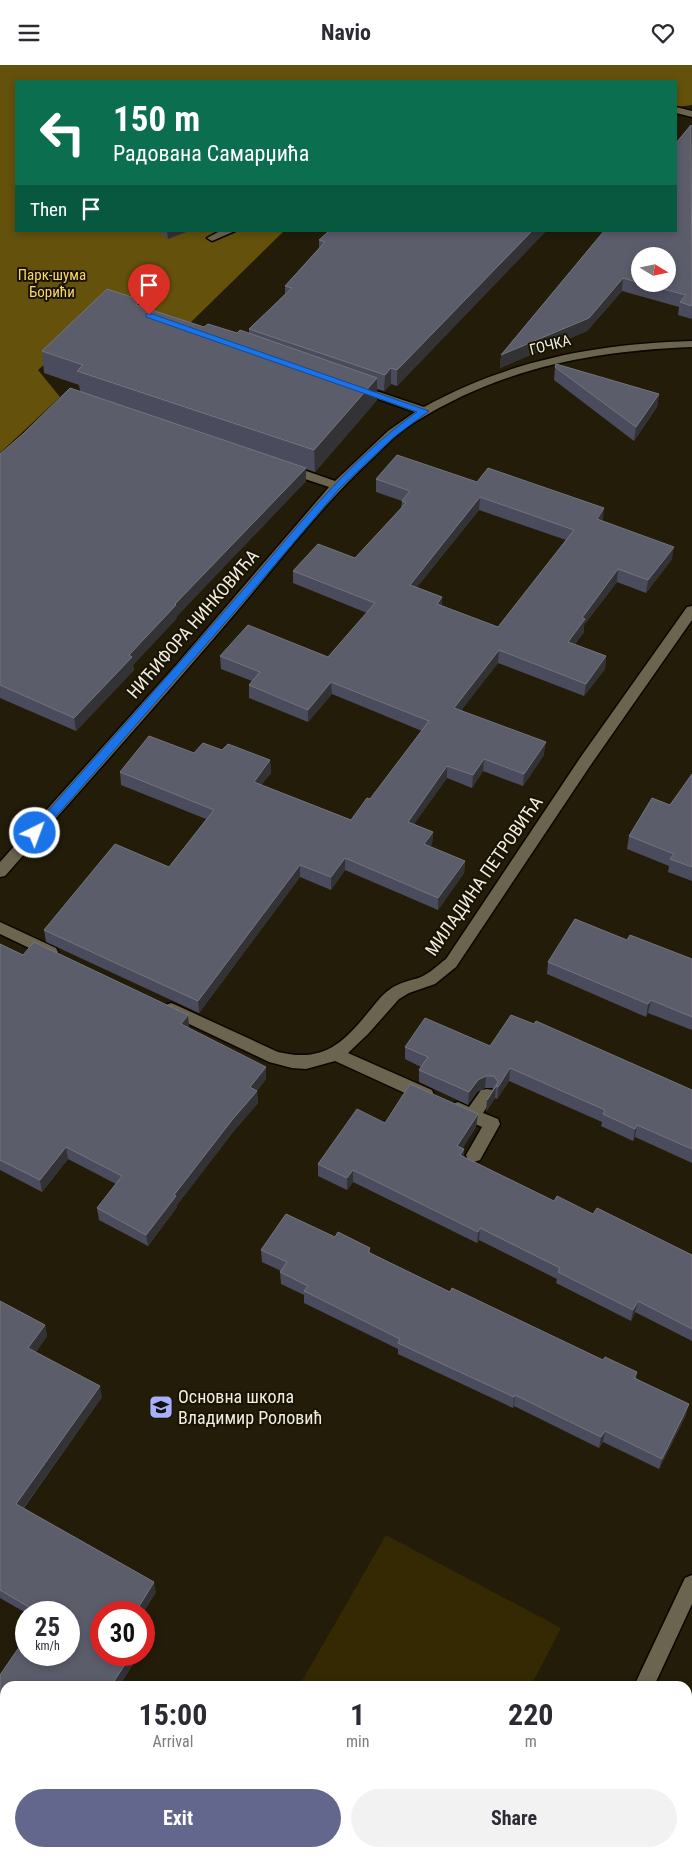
<!DOCTYPE html>
<meta charset="utf-8">
<style>
:root{--surface:#fff;--page:#f2f2f3;--text:#2b2b33;--muted:#7c7c81;--accent:#63678d}
body{margin:0;font-family:"Roboto Condensed",sans-serif;background:var(--page);color:var(--text);height:100vh;display:flex;flex-direction:column;font-size:19px;white-space:nowrap}
*{box-sizing:border-box;margin:0}
p{font-size:16px;color:var(--muted)}
.icon{flex:none;width:28px;height:28px;fill:none;stroke:currentColor;stroke-width:2;stroke-linecap:round;stroke-linejoin:round}
.map{position:relative;flex:1;overflow:hidden}
.side{position:absolute;left:0px;top:1616px;width:692px;height:176px;display:flex;flex-direction:column;background:var(--surface);border-radius:15px 15px 0 0;box-shadow:0 2px 8px #0003}
.side>*{flex:none}
.hud{position:absolute;left:15px;top:15px;width:662px;height:152px;border-radius:0px;box-shadow:0 2px 8px #0003;background:#0b6e4f;color:#fff;overflow:hidden}
.needle{width:32px;rotate:100deg}
.controls{position:absolute;left:631px;top:182px;display:grid;gap:10px}
.controls a{display:grid;place-items:center;width:45px;height:45px;border-radius:50%;background:var(--surface);box-shadow:0 2px 8px #0003;font-size:25px}
.speed{position:absolute;left:15px;top:1536px;display:flex;gap:10px;font-size:25px;font-weight:700;text-align:center}
.speed>*{display:grid;place-content:center;width:65px;height:65px;border-radius:50%;background:var(--surface);box-shadow:0 2px 8px #0003;line-height:1}
.speed small{font-size:12px;font-weight:400}
.speed .limit{border:8px solid #d22;background:#fff;color:#111}
.pin{position:absolute;display:grid;place-items:center;width:42px;height:42px;color:#fff;margin:-51px -21px;border-radius:50% 50% 50% 0;rotate:-45deg;box-shadow:0 0 5px #0007}
.pin .icon{rotate:45deg}
.me{position:absolute;width:55px;margin:-28px;rotate:42deg;stroke-linejoin:round;filter:drop-shadow(0 0 4px #0008)}
.turn{display:flex;align-items:center;gap:18px;height:105px;padding:0 15px;font-size:22px}
.turn .icon{width:65px;height:65px;stroke-width:2.5}
.turn b{display:block;font-size:35px;line-height:42px}
.then{display:flex;align-items:center;height:48px;padding:0 15px;background:#0003;gap:10px;font-size:19px}
.eta{display:flex;justify-content:space-evenly;align-items:center;height:85px;text-align:center}
.eta b{font-size:30px;font-weight:700;line-height:35px}
.action{display:flex;gap:10px;margin-top:auto;padding:10px 15px}
.action a{flex:1;height:58px;border-radius:30px;background:var(--accent);color:#fff;font-size:20px;font-weight:700;line-height:58px;text-align:center}
.action a+a{background:var(--page);color:var(--text)}
header{display:flex;justify-content:space-between;align-items:center;height:65px;padding:0 15px;background:var(--surface);font-size:22px;font-weight:700}
.map>svg:first-child{display:block}
.green{fill:#342902}
.forest{fill:#64510b}
.lines{fill:none;stroke-linecap:round;stroke-linejoin:round}
.service-casing{stroke:#0b0600;stroke-width:3}
.minor-casing{stroke:#0b0600;stroke-width:3}
.tertiary-casing{stroke:#0b0600;stroke-width:3}
.service{fill:#6b644f;fill-rule:evenodd}
.minor{fill:#6b644f;fill-rule:evenodd}
.tertiary{fill:#6b644f;fill-rule:evenodd}
.wall{fill:#4a4c5d;fill-rule:evenodd}
.shaded-wall{fill:#333235}
.building{fill:#5c5d6b;stroke:#73747e;fill-rule:evenodd}
.route{fill:#1a73e8;stroke:#114b97}
.labels{text-anchor:middle;stroke-width:4;stroke-linejoin:round;paint-order:stroke}
.far-park-label{font-size:15px;fill:#fad766;stroke:#181302}
.far-street-label{font-size:15px;fill:#f0ede1;stroke:#181302}
.street-label{font-size:18px;fill:#f0ede1;stroke:#181302}
.poi-label{font-size:18px;fill:#f0ede1;stroke:#181302;text-anchor:start}
</style>
<header><svg class="icon" aria-label="menu" viewBox="0 0 24 24"><path d="M4 6h16M4 12h16M4 18h16"/></svg>Navio<svg class="icon" aria-label="heart" viewBox="0 0 24 24"><path d="M12 20l-8-8c-3-5 5-10 8-4 3-6 11-1 8 4z"/></svg></header>
<div class="map">
<svg width="692" height="1792" viewBox="0 0 692 1792">
<rect width="100%" height="100%" fill="#221c09"/>
<path class="green" d="M386,1470L561,1563L531,1621H299Z
M202,1788H332L340,1792H199Z
M367,1788H447L445,1792H374Z"/>
<path class="forest" d="M0,0H692V40L676,42V16H16V166H284L185,263L68,278L38,305L60,332L0,388Z"/>
<g class="lines">
<g class="service-casing">
<path id="service" d="M220,166H235L212,176L207,173Z"/>
</g>
<g class="minor-casing">
<path id="minor" d="M676,42L692,46V52L676,48Z
M692,276V282C592,286 501,303 415,357C400,366 387,379 374,392C326,436 286,488 244,538C166,630 85,720 5,811L0,812V797L177,599L329,422L284,407L282,404L284,401H292L335,416L388,366L415,347L353,325L351,323L353,321H361L424,342C510,295 595,279 692,276Z
M692,541V555L590,701L456,902L435,919L409,928L399,934L368,969L348,988L432,1025L434,1030L432,1035L426,1036L420,1035L335,996L306,1004L292,1003L269,997L166,948L163,944L166,940L171,938L176,940L278,987C320,997 340,982 366,950C374,941 380,931 389,925C399,917 410,916 421,912C430,908 438,900 446,894L580,693L687,542Z
M0,857L56,883L58,887L56,891L51,893L46,891L0,869Z
M487,1024L493,1025L495,1030L483,1048L498,1054L500,1059L480,1095L474,1097L468,1095L466,1090L482,1062L452,1049L450,1044L452,1039L458,1037L469,1042L481,1025Z"/>
</g>
<g class="tertiary-casing">
<path id="tertiary" d="M692,1510V1539L654,1621H634L685,1513Z
M555,1788H575L573,1792H553Z"/>
</g>
<use href="#service" class="service"/>
<use href="#minor" class="minor"/>
<use href="#tertiary" class="tertiary"/>
</g>
<path class="wall" d="M691,60L692,254L678,250L679,242L622,226L587,266L500,303L501,290L604,166H676V78ZM640,191H668V219H640Z
M159,166H189L168,174Z
M329,166H546L397,321L391,319L384,326L377,324V335L315,407L306,404V416L177,551V553L133,600L134,605L76,666L0,633V389L80,326L79,320L44,308L42,286L141,242L204,262L237,268H249V264L285,229V221L319,183V175Z
M555,302L659,329L657,342L634,376L554,315Z
M376,414L477,417L603,456L672,494L646,528L617,517L584,560V567L575,579L606,591L605,604L584,631L498,598L461,645L544,690L523,721L483,706L472,723L447,713L414,759L433,767L432,779L430,782L465,796L464,808L438,845L345,805L331,825L300,812L199,948L46,877L44,865L169,802L206,754L121,720L120,707L194,688L222,685L270,695L271,708L261,720L351,755L370,734L422,666L332,629L308,657L249,633V620L252,616L221,604L220,591L328,592L367,548L293,518V506L355,493L401,443L402,436L376,427ZM479,445L566,475L498,562L442,541V532L417,522Z
M692,709V816L668,807L669,801L627,784L629,771L670,740Z
M627,875L692,894V965L648,948L646,952L547,909L548,897Z
M0,879L23,890L189,961L188,963L266,1014L257,1026L258,1038L233,1067L177,1140V1142L148,1181L99,1155L97,1143L116,1119L68,1094L42,1127L0,1105Z
M490,981L692,1025V1098L635,1072L633,1076L601,1061L602,1057L509,1016L497,1034L495,1033L486,1047L493,1023H485L477,1027L468,1040L419,1017V1005L421,1002L405,994V982Z
M478,1049L476,1062L462,1084H464L463,1092L554,1136L593,1149L692,1190V1276L635,1247L631,1256L556,1218L557,1214L479,1175L477,1178L353,1117L347,1125L318,1111V1099L385,1058Z
M335,1172L370,1183V1188L450,1227L603,1295L637,1307L636,1313L686,1350L659,1404L603,1377L599,1383L514,1341L513,1343L398,1289V1284L304,1238V1230L281,1219L280,1207L281,1206L262,1197L261,1185Z
M0,1236L45,1260L47,1271L36,1287L102,1332L24,1443L156,1527L143,1548H101V1590H139L119,1621H5V1691L0,1688V1610L69,1548H26L0,1533Z"/>
<path class="shaded-wall" d="M167,166H189L168,174Z
M532,166H546L397,321V305Z
M623,213L622,226L587,266L500,303L501,290Z
M141,235L143,258L136,240Z
M391,303V319L384,326L385,310Z
M377,313V335L315,407L314,385Z
M659,329L657,342L634,376L636,362Z
M306,403V416L177,551V553L133,600L134,605L76,666L74,653L129,590L175,539Z
M480,432L479,445L409,532L410,520Z
M604,443L603,456L597,454Z
M674,482L672,494L646,528L648,515Z
M618,504L617,517L584,560V567L567,589L568,577L582,553Z
M442,532V545L437,539Z
M499,585L498,598L454,655V643Z
M606,591L605,604L584,631L586,619Z
M331,617L332,629L308,657V645Z
M546,677L544,690L523,721L524,709Z
M484,694L483,706L472,723L473,710Z
M270,695L271,708L254,729V717Z
M447,701V713L407,769L408,757Z
M433,767L432,779L423,791L424,779Z
M345,793V805L331,825V812Z
M465,796L464,808L438,845V833Z
M300,800V812L199,948L198,936Z
M651,935L648,948L646,952L648,939Z
M188,950L189,961L182,971L181,959Z
M266,1002V1014L257,1026L258,1038L233,1067L177,1140V1142L148,1181L146,1170L250,1022Z
M510,1003L509,1016L497,1034L498,1022Z
M486,1011L485,1023L477,1027L468,1040L469,1027L478,1015Z
M496,1021L495,1033L486,1047L487,1035Z
M478,1049L476,1062L456,1093L457,1081Z
M637,1060L635,1072L633,1076L635,1064Z
M66,1082L68,1094L42,1127L40,1115Z
M464,1084L463,1096L460,1090Z
M353,1105V1117L347,1125V1113Z
M480,1163L479,1175L477,1178L478,1167Z
M638,1236L635,1247L631,1256L633,1245Z
M45,1260L47,1271L31,1294L28,1283Z
M100,1321L102,1332L19,1449L16,1439Z
M515,1330L514,1341L513,1343L514,1332Z
M689,1339L686,1350L659,1404L662,1394Z
M605,1366L603,1377L599,1383L601,1372Z
M154,1517L156,1527L143,1548H135Z
M148,1565L149,1574L144,1583V1571Z
M131,1590H139L119,1621H111Z"/>
<path class="building" d="M691,60L692,241L680,237L686,230L644,219H668V191H640V218L623,213L589,253L501,290L604,166H676V78Z
M329,166H532L397,305L391,303L385,310L249,264L292,223L285,221L325,177L319,175Z
M107,224L141,235L136,240L204,262L208,259L237,268L240,265L377,313L314,385L77,306L83,300L42,286Z
M556,299L659,329L636,362L555,302Z
M70,323L306,403L175,539L176,540L129,590L132,592L74,653L0,620V389L23,369Z
M397,390L477,417L488,403L604,443L597,454L674,482L648,515L618,504L582,553L585,554L568,577L606,591L586,619L499,585L454,643L546,677L524,709L484,694L473,710L447,701L408,757L433,767L424,779L465,796L438,833L345,793L331,812L300,800L198,936L44,865L115,779L169,802L214,745L120,707L149,671L194,688L203,678L222,685L228,679L270,695L254,717L351,755L367,733L370,734L429,656L331,617L308,645L249,620L260,607L220,591L248,560L328,592L375,538L293,506L318,479L355,493L406,438L402,436L410,426L376,414ZM480,432L574,465L498,562L437,539L442,532L410,520Z
M692,709V802L670,794L674,789L629,771L652,733L670,740Z
M575,854L627,875L630,870L692,894V952L651,935L648,939L548,897Z
M34,877L188,950L181,959L266,1002L250,1022L257,1026L232,1055L174,1130L176,1131L146,1170L97,1143L122,1111L66,1082L40,1115L0,1095V879L23,890Z
M511,950L534,959L536,956L692,1025V1084L637,1060L635,1064L603,1049L605,1045L510,1003L498,1022L496,1021L487,1035L498,1017L494,1011H486L478,1015L469,1027L419,1005L428,992L405,982L425,953L490,981Z
M410,1019L478,1049L457,1081L464,1084L460,1090L554,1136L557,1131L593,1149L597,1143L692,1190V1264L638,1236L633,1245L558,1207L560,1203L480,1163L478,1167L353,1105L347,1113L318,1099L357,1044L385,1058Z
M286,1149L335,1172L338,1167L370,1183L368,1187L450,1227L452,1223L603,1295L605,1292L637,1307L634,1313L689,1339L662,1394L605,1366L601,1372L515,1330L514,1332L436,1296L398,1278L400,1274L304,1226L308,1221L280,1207L287,1197L261,1185Z
M0,1236L45,1260L28,1283L100,1321L16,1439L154,1517L135,1548H101V1590H131L111,1621H5V1685L0,1681V1610L26,1572V1590H69V1548H39L0,1525Z
M144,1562L148,1565L144,1571Z
M692,1731V1792H653L655,1788H688V1741Z"/>
<path class="route" d="M146,249H152L429,346L394,372L340,423L243,537L39,771H31L29,768L31,765C99,688 168,611 236,533C294,467 345,398 417,347L146,252Z"/>
<defs>
<g id="school-square" transform="scale(1.25)"><rect x="-9" y="-9" width="18" height="18" rx="4" fill="#a8b0fc" stroke="#181302"/><path d="M0-5L7-2L0 1L-7-2ZM-4 1L0 2.5L4 1V4Q0 6-4 4Z" fill="#111"/></g>
</defs>
<g fill-rule="evenodd">
<use href="#school-square" x="161" y="1342"/>
</g>
<g class="labels">
<g class="far-park-label">
<text x="52" y="215">Парк-шума<tspan x="52" dy="17">Борићи</tspan></text>
</g>
<g class="far-street-label">
<text transform="translate(550 280) rotate(-14)" y="5">ГОЧКА</text>
</g>
<g class="street-label">
<text transform="translate(193 559) rotate(-49)" y="6">НИЋИФОРА НИНКОВИЋА</text>
<text transform="translate(484 811) rotate(-55)" y="6">МИЛАДИНА ПЕТРОВИЋА</text>
</g>
<g class="poi-label">
<text x="178" y="1338">Основна школа<tspan x="178" dy="21">Владимир Роловић</tspan></text>
</g>
</g>
</svg>
<div class="controls">
<a><svg class="needle" viewBox="-14 -14 28 28"><path d="M0-13l5 13h-10z" fill="#e53935"/><path d="M0 13l5-13h-10z" fill="#7c7c81"/></svg></a>
</div>
<div class="speed"><div>25<small>km/h</small></div><div class="limit">30</div></div>
<div class="pin" style="left:149px;top:250px;background:#d93025"><svg class="icon" aria-label="arrive" viewBox="0 0 24 24"><path d="M6 21V4h12l-3 4 3 4H6"/></svg></div>
<svg class="me" style="left:35px;top:768px" viewBox="-20 -20 40 40"><circle r="17" fill="#1a73e8" stroke="#fff" stroke-width="3"/><path d="M0-11L8 9 0 5-8 9z" fill="#fff"/></svg>
<div class="hud">
<div class="turn"><svg class="icon" aria-label="left" viewBox="0 0 24 24"><path d="M17 20v-9H6M10 6l-5 5 5 5"/></svg><div><b>150 m</b>Радована Самарџића</div></div>
<div class="then">Then<svg class="icon" aria-label="arrive" viewBox="0 0 24 24"><path d="M6 21V4h12l-3 4 3 4H6"/></svg></div>
</div>
<section class="side">
<div class="eta">
<div><b>15:00</b><p>Arrival</p></div>
<div><b>1</b><p>min</p></div>
<div><b>220</b><p>m</p></div>
</div>
<div class="action"><a>Exit</a><a>Share</a></div>
</section>
</div>
